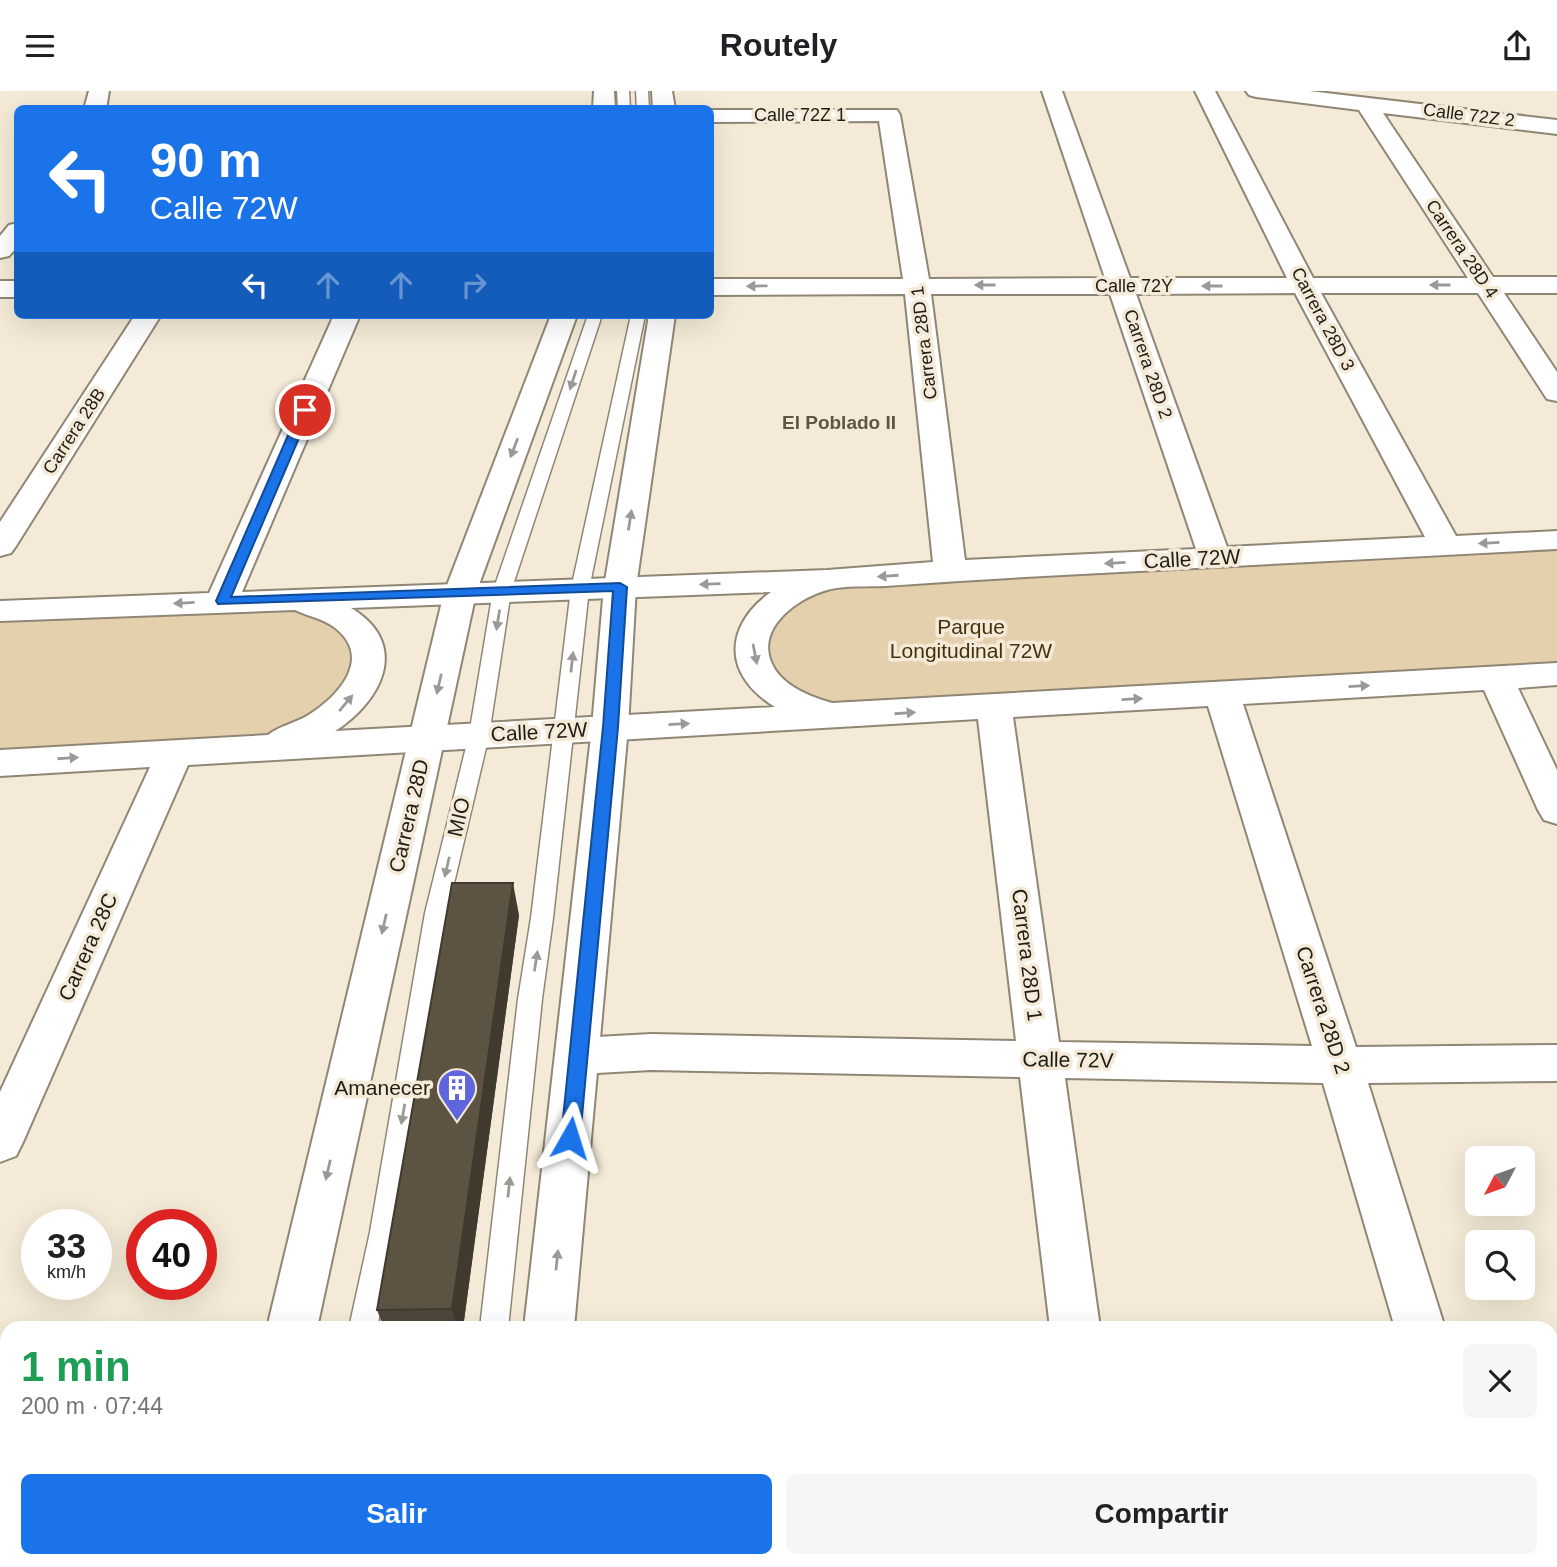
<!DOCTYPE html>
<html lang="es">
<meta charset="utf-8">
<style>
:root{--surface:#fff;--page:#f6f6f6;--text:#202124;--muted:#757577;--accent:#1a73e8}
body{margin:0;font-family:Helvetica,sans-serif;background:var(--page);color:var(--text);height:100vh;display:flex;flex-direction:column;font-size:26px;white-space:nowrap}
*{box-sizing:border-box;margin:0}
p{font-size:23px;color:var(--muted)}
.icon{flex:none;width:38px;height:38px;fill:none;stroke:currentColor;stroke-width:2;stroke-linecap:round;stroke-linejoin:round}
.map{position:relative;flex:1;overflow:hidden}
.side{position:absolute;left:0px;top:1230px;width:1558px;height:247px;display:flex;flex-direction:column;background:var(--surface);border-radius:21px 21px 0 0;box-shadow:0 7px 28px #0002}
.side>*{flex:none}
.top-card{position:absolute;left:14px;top:14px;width:700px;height:214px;border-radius:10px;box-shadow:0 7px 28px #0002;background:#1a73e8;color:#fff;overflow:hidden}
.needle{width:46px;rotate:229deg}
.fabs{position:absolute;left:1465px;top:1055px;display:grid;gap:14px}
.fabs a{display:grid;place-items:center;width:70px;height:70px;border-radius:10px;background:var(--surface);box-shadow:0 7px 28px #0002;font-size:35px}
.speed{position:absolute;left:21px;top:1118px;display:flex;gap:14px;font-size:35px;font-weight:700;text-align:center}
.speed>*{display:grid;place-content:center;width:91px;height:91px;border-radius:50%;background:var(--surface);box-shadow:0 7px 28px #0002;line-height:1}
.speed small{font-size:18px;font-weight:400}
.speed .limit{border:10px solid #d22;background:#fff;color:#111}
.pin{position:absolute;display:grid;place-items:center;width:60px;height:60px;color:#fff;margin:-30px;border:4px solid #fff;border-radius:50%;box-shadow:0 2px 7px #0007}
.me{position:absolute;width:77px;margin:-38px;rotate:6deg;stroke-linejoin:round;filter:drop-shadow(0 0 5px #0008)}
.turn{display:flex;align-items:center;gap:24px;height:147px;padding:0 21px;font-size:32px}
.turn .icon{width:91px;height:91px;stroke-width:2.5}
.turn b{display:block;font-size:49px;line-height:60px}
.lanes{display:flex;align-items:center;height:66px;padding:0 21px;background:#0003;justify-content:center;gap:35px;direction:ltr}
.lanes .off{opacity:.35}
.round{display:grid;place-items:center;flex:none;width:74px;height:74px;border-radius:10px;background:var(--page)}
.overview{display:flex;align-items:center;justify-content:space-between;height:119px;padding:0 21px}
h1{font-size:42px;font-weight:800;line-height:52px;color:#1e9e55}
.button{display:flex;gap:14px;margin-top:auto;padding:14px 21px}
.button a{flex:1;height:80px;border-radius:10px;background:var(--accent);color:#fff;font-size:28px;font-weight:800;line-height:80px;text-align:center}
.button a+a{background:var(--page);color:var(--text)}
header{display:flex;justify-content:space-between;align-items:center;height:91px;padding:0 21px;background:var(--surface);font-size:32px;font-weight:800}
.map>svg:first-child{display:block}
.green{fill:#e4d0ac}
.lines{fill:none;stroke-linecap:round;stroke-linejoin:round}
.service-casing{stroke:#908675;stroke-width:3}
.minor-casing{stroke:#908675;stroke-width:4}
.tertiary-casing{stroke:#908675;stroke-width:4}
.service{fill:#fff;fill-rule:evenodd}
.minor{fill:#fff;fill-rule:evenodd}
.tertiary{fill:#fff;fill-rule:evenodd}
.wall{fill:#4f473a}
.shaded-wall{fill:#403a2f}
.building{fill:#5c5343;stroke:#403a2f;stroke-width:2}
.oneway{fill:#9b9996}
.route{fill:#1a73e8;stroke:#114b97;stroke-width:2}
.labels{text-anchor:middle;stroke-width:7;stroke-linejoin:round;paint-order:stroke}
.far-street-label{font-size:18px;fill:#211d16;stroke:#f4ead7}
.far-neighbourhood-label{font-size:19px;font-weight:bold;fill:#5e5545;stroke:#f4ead7}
.street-label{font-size:21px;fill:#211d16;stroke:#f4ead7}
.park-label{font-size:21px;fill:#423210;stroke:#f4ead7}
.poi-label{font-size:21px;fill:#211d16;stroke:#f4ead7;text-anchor:end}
</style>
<header><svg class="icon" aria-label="menu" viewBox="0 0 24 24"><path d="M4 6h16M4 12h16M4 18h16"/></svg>Routely<svg class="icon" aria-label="share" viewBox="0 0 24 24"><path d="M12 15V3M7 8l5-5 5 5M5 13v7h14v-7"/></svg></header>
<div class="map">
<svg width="1557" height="1476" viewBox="0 0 1557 1476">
<rect width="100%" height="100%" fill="#f4ead7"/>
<path class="green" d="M1557,449V583L836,626L768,593L766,518L827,489Z
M277,508L354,533L363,592L294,647L0,672V520Z"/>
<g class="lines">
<g class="service-casing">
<path id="service" d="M617,0H629L630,18H618Z
M636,0H648L649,18H637Z
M588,224H602L511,500L489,644L447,822L396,1141L377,1237H349L370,1141L425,822L469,644L493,500Z
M631,224H645L589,498L553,827L542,908L508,1237H480L518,908L531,827L571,498Z
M310,1470H340L339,1476H309Z
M437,1470H467L466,1476H436Z"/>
</g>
<g class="minor-casing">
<path id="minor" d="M89,0H109L106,18H84Z
M1042,0H1062L1130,187H1287L1195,0H1215L1313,187H1468L1359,19L1256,6L1249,4L1246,0H1309L1557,29V43L1383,22L1493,186H1557V202H1504L1557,281V310L1547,308L1478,202H1321L1456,445L1557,440V458C1386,467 1215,476 1044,485C991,488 938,491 886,495C867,496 845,494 827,499C798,507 755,537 772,573C782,595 811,606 832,612L1557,572V594L1518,597L1557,679V733L1544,729L1538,719L1484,599L1243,613L1356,956L1557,954V990L1368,992L1445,1237H1395L1323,992L1065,987L1100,1237H1050L1020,986L651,979L579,983L563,978L557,965L563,952L579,947L651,943L1016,950L978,628L188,674L23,1051L16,1065L0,1071V1001L150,676L0,685V659L268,644C277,636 295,632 307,625C337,607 375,567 334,536C322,527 307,525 295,519L0,530V510L209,502L334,224H360L242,501L827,479L933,471L905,203L710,204V188H903L879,30L710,31V19H897L900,24L929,188L1105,187ZM1295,202L1425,446L1227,456L1136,203ZM931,203H1110L1196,458L965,469ZM771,501C723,536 723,584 775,616L335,640C382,610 411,553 351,517ZM1208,615L1312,955L1059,951L1013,626Z
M18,132V155L9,165L0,167V145L9,134Z
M0,190H18V206H0Z
M135,224H161L16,455L11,462L0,465V431Z
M1076,1470H1132L1133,1476H1077Z
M1463,1470H1519L1521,1476H1465Z"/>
</g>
<g class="tertiary-casing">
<path id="tertiary" d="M594,0H614L615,18H593Z
M652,0H672L675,18H653Z
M551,224H577L476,502L317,1237H267L444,502Z
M649,224H675L636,496L628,636L574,1237H524L592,636L604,496Z
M0,1395L7,1396V1450L0,1449Z
M221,1470H277L276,1476H220Z
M496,1470H680L682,1476H496Z"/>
</g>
<use href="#service" class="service"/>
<use href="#minor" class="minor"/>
<use href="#tertiary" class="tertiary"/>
</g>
<path class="wall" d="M519,824L463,1237H384L377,1219Z"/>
<path class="shaded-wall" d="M513,792L519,824L463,1237H458L452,1218Z"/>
<path class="building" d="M452,792H513L452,1218L377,1219Z"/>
<defs><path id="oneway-solid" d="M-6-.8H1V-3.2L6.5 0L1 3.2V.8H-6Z" transform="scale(1.75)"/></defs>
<g class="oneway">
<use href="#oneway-solid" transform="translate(985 194) rotate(-180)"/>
<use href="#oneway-solid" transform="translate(1440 194) rotate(180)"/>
<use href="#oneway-solid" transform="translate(757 195) rotate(179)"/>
<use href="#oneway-solid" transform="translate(1212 195) rotate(180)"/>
<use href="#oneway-solid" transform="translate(573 289) rotate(108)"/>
<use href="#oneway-solid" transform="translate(514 357) rotate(111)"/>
<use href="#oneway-solid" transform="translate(630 429) rotate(-81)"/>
<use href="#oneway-solid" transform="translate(1489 452) rotate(177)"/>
<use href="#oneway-solid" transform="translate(1115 472) rotate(177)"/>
<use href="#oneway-solid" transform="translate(888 485) rotate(176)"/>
<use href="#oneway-solid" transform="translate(710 493) rotate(178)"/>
<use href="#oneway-solid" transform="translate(184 512) rotate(177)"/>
<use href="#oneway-solid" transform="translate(498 529) rotate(99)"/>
<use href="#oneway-solid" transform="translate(755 563) rotate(79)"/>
<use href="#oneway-solid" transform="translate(572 571) rotate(-84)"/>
<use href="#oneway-solid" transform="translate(439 593) rotate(103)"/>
<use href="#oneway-solid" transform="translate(1359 595) rotate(-3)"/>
<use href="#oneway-solid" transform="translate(1132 608) rotate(-3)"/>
<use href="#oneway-solid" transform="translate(346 612) rotate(-50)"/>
<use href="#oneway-solid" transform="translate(905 622) rotate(-4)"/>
<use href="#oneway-solid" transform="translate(679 633) rotate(-3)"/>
<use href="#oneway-solid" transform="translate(68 667) rotate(-4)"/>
<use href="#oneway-solid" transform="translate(447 776) rotate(103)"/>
<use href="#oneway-solid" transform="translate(384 833) rotate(103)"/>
<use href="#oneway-solid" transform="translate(536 870) rotate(-81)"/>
<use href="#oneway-solid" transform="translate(403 1023) rotate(100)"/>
<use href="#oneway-solid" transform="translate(328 1079) rotate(103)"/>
<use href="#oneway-solid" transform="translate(509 1096) rotate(-84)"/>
<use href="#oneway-solid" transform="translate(557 1169) rotate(-84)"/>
</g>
<path class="route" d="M305,316L311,319L231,506L620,492L627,496L618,636L580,1047L577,1052L570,1055L563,1052L561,1047L603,636L613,500L218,513L216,510L299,319Z"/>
<defs>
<g id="building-pin" transform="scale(2.0125)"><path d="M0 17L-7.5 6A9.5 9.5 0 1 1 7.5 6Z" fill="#5e65dd" stroke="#f4ead7"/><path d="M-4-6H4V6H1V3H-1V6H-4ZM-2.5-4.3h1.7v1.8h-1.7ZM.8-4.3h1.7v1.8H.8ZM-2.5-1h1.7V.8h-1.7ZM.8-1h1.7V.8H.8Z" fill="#fff"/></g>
</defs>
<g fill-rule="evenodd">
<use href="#building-pin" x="457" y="997"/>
</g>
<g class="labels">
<g class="far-street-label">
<text x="800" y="30">Calle 72Z 1</text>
<text transform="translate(1469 24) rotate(7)" y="6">Calle 72Z 2</text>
<text transform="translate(1462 158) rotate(56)" y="6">Carrera 28D 4</text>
<text x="1134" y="201">Calle 72Y</text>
<text transform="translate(1323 228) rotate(62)" y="6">Carrera 28D 3</text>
<text transform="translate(924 252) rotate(-97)" y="6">Carrera 28D 1</text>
<text transform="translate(1148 273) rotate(71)" y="6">Carrera 28D 2</text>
<text transform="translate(74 340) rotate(-57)" y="6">Carrera 28B</text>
</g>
<g class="far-neighbourhood-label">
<text x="839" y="338">El Poblado II</text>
</g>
<g class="street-label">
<text transform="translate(1192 468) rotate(-3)" y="7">Calle 72W</text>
<text transform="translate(539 641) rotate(-3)" y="7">Calle 72W</text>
<text transform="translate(409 725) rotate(-77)" y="7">Carrera 28D</text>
<text transform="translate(459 726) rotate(-77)" y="7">MIO</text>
<text transform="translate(88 856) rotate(-66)" y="7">Carrera 28C</text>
<text transform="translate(1027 864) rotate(83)" y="7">Carrera 28D 1</text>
<text transform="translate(1323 919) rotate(72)" y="7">Carrera 28D 2</text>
<text transform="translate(1068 969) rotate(1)" y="7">Calle 72V</text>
</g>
<g class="park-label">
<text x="971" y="543">Parque<tspan x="971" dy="24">Longitudinal 72W</tspan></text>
</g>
<g class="poi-label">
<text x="430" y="1004">Amanecer</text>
</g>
</g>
</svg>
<div class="fabs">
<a><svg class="needle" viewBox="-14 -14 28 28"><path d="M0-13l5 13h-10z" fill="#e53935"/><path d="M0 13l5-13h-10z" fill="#757577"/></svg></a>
<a><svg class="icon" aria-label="search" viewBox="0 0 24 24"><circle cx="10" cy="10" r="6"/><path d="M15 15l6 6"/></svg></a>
</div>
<div class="speed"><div>33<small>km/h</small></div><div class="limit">40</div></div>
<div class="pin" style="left:305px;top:319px;background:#d93025"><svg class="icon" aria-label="arrive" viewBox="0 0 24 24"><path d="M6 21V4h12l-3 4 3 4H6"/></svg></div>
<svg class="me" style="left:570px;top:1047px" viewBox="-20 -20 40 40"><path d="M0-17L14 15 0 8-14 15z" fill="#1a73e8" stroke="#fff" stroke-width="4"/></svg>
<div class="top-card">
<div class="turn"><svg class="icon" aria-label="left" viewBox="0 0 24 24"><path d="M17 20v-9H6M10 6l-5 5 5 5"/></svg><div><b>90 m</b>Calle 72W</div></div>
<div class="lanes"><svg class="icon" aria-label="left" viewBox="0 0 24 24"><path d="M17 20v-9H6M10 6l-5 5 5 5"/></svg><svg class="icon off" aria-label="ahead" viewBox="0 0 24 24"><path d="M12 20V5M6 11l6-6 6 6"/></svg><svg class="icon off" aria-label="ahead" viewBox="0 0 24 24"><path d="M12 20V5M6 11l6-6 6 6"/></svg><svg class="icon off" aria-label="right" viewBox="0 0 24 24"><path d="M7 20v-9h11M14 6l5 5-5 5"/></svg></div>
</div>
<section class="side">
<div class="overview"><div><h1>1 min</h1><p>200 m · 07:44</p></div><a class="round"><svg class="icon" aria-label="close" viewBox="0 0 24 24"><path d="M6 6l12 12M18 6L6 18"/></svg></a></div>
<div class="button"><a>Salir</a><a>Compartir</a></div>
</section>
</div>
